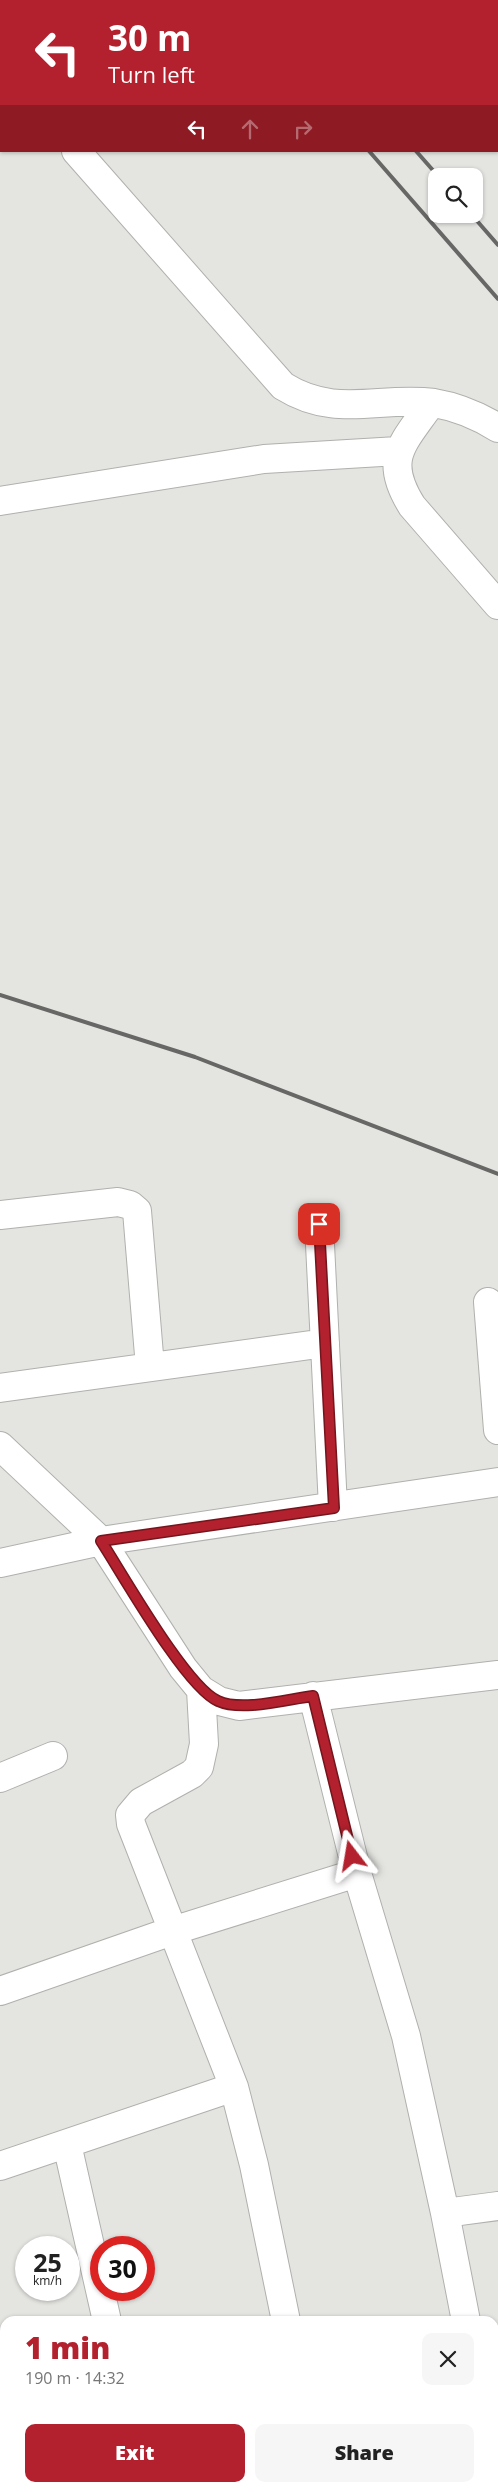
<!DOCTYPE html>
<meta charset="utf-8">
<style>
:root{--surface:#fff;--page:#f6f6f6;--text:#222;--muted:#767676;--accent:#b2212d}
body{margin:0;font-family:"Open Sans",sans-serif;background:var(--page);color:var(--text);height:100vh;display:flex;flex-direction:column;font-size:19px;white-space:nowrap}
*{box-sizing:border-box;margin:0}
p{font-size:16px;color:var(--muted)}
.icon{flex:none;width:28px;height:28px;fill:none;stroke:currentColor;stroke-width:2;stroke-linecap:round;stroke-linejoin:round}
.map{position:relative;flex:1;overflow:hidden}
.side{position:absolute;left:0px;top:2316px;width:499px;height:176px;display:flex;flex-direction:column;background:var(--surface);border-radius:15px 15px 0 0;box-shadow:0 1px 4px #0004}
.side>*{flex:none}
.top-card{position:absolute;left:0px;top:0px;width:499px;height:152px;box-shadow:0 1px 4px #0004;background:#b2212d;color:#fff;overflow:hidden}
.tools{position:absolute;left:428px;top:168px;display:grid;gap:10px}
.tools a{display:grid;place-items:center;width:55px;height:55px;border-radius:10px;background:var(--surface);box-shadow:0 1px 4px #0004;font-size:25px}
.speed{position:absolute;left:15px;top:2236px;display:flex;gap:10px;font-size:25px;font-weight:700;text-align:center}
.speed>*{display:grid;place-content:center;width:65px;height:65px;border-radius:50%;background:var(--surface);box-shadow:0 1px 4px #0004;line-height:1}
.speed small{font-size:12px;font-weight:400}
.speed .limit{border:8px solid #d22;background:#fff;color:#111}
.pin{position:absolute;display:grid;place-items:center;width:42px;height:42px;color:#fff;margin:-21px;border-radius:10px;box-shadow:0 2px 8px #0006}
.me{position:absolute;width:55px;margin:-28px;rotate:346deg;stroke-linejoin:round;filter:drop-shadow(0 0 4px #0008)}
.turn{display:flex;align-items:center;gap:18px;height:105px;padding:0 25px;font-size:22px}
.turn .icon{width:65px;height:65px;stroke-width:2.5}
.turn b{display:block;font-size:35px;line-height:42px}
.lanes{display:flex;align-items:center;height:48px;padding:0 25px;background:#0003;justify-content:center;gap:25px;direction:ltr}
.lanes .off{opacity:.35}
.round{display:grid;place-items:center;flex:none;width:52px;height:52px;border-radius:10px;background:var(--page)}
.summary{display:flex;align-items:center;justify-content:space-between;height:85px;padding:0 25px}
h1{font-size:30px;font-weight:800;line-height:38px;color:var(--accent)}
.action{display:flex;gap:10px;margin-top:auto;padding:10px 25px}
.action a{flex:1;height:58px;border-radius:10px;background:var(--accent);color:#fff;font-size:20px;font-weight:800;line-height:58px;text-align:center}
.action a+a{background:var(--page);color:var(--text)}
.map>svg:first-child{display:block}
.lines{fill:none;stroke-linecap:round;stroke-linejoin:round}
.minor-casing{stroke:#afb1ad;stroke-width:30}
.minor{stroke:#fff;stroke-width:28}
.rail{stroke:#676866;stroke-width:4}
.route-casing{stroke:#74151d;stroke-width:12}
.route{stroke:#b2212d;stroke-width:9}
</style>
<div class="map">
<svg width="498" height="2492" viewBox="0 0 498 2492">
<rect width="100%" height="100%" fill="#e4e5e1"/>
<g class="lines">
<g class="minor-casing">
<path id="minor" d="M429,0L430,1
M0,64L1,66
M76,151L283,386C336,419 378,396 434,403C458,407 477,415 498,428
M431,403C403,444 382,458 412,506L498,605
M0,501L264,459L398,451
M0,1215L118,1202L130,1205L137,1211L150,1367
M319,1224L333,1507
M488,1302L498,1430
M0,1388L325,1343
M0,1446L101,1541L183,1668L201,1690L219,1701L239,1706L498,1675
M0,1563L101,1541L498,1482
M201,1690L204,1744L199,1767L192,1774L141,1802L130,1815L131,1824L234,2087L254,2165L286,2321
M313,1696L357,1873L406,2036L445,2213L466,2321
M0,1778L53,1756
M0,1991L172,1931L357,1873
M67,2144L107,2321
M0,2166L234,2087
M445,2213L498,2206
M494,2466L498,2488
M145,2488L146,2492
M321,2488L322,2492"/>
</g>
<use href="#minor" class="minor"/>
<path class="rail" d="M237,0L238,1
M284,0L285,1
M369,151L498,299
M416,151L438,176
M471,214L498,245
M0,995L195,1057L498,1174"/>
</g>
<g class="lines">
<g class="route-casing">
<path id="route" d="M319,1224L334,1508L101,1541C123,1575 186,1687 218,1701C242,1712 288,1699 313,1696L352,1856"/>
</g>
<use href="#route" class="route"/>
</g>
</svg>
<div class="tools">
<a><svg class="icon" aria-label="search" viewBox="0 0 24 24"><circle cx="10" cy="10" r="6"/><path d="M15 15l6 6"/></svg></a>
</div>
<div class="speed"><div>25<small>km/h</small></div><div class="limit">30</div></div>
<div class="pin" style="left:319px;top:1224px;background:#d93025"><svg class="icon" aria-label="arrive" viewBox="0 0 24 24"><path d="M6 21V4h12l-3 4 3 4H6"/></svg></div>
<svg class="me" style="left:352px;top:1856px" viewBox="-20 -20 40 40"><path d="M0-17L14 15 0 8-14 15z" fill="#b2212d" stroke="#fff" stroke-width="4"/></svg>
<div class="top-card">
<div class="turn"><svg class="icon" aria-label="left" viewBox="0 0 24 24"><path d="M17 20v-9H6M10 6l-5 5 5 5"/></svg><div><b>30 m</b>Turn left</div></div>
<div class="lanes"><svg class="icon" aria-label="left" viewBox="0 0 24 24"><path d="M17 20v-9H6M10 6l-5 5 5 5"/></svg><svg class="icon off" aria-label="ahead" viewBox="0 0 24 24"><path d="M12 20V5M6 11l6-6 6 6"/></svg><svg class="icon off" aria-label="right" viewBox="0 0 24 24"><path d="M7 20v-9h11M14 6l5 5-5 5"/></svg></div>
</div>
<section class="side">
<div class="summary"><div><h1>1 min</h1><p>190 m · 14:32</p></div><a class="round"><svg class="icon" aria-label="close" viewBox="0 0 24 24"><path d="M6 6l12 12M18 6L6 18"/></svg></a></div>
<div class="action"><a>Exit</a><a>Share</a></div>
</section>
</div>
